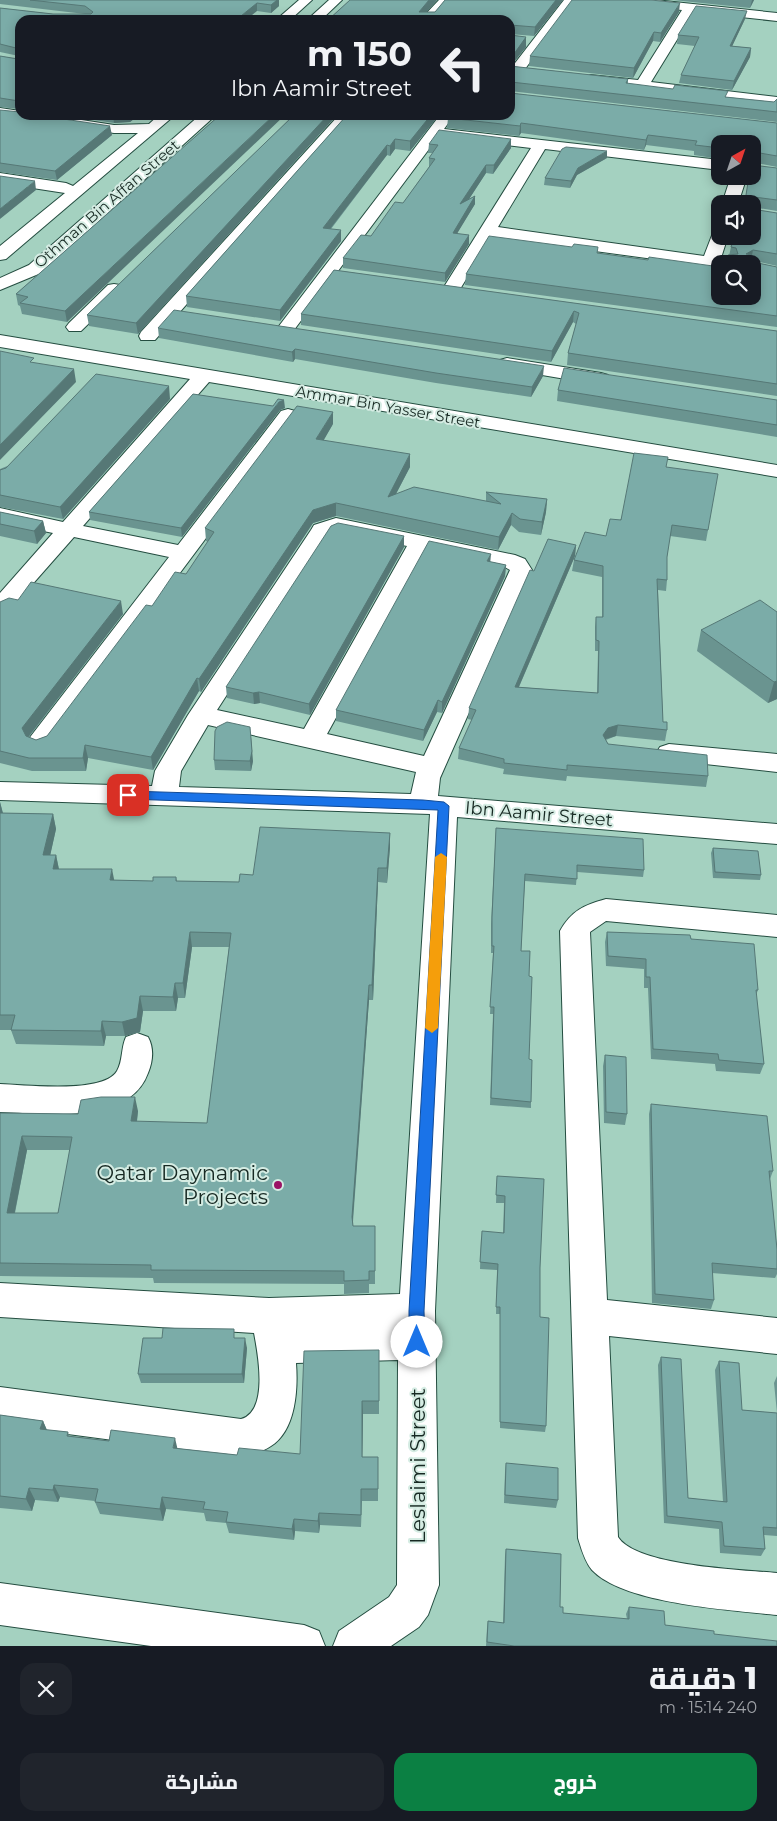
<!DOCTYPE html>
<html lang="ar">
<meta charset="utf-8">
<style>
:root{--surface:#171b24;--page:#20242c;--text:#f1f3f6;--muted:#9ea1a6;--accent:#0b8043}
body{margin:0;font-family:Montserrat,Cairo,sans-serif;background:var(--page);color:var(--text);direction:rtl;height:100vh;display:flex;flex-direction:column;font-size:19px;white-space:nowrap}
*{box-sizing:border-box;margin:0}
p{font-size:16px;color:var(--muted)}
.icon{flex:none;width:28px;height:28px;fill:none;stroke:currentColor;stroke-width:2;stroke-linecap:round;stroke-linejoin:round}
.map{position:relative;height:1646px;overflow:hidden;direction:ltr}
.side{display:flex;flex-direction:column;background:var(--surface);flex:1}
.side>*{flex:none}
.guide{position:absolute;left:15px;top:15px;width:500px;height:105px;border-radius:15px;box-shadow:0 2px 12px #0003;direction:rtl;background:#171b24;color:var(--text);overflow:hidden}
.needle{width:32px;rotate:40deg}
.buttons{position:absolute;left:711px;top:135px;display:grid;gap:10px}
.buttons a{display:grid;place-items:center;width:50px;height:50px;border-radius:10px;background:var(--surface);box-shadow:0 2px 12px #0003;font-size:25px}
.pin{position:absolute;display:grid;place-items:center;width:42px;height:42px;color:#fff;margin:-21px;border-radius:10px;box-shadow:0 2px 8px #0006}
.me{position:absolute;width:55px;margin:-28px;rotate:0deg;stroke-linejoin:round;filter:drop-shadow(0 0 4px #0008)}
.turn{display:flex;align-items:center;gap:18px;height:105px;padding:0 20px;font-size:22px}
.turn .icon{width:65px;height:65px;stroke-width:2.5}
.turn b{display:block;font-size:35px;line-height:42px}
.round{display:grid;place-items:center;flex:none;width:52px;height:52px;border-radius:15px;background:var(--page)}
.summary{display:flex;align-items:center;justify-content:space-between;height:85px;padding:0 20px}
h1{font-size:30px;font-weight:800;line-height:38px}
.action{display:flex;gap:10px;margin-top:auto;padding:10px 20px}
.action a{flex:1;height:58px;border-radius:15px;background:var(--accent);color:#fff;font-size:20px;font-weight:800;line-height:58px;text-align:center}
.action a+a{background:var(--page);color:var(--text)}
.map>svg:first-child{display:block}
.lines{fill:none;stroke-linecap:round;stroke-linejoin:round}
.minor-casing{stroke:#244d40;stroke-width:2}
.minor{fill:#fff;fill-rule:evenodd}
.wall{fill:#6a9490;fill-rule:evenodd}
.shaded-wall{fill:#567876}
.building{fill:#7baca8;stroke:#567876;fill-rule:evenodd}
.route{fill:#1a73e8;stroke:#114b97}
.slow{fill:#f59e0b}
.poi-dot{fill:#9b1365;stroke:#d5ece3;stroke-width:2}
.labels{text-anchor:middle;stroke-width:4;stroke-linejoin:round;paint-order:stroke}
.far-street-label{font-size:15px;fill:#172923;stroke:#d5ece3}
.street-label{font-size:18px;fill:#172923;stroke:#d5ece3}
.near-poi-label{font-size:21px;fill:#172923;stroke:#d5ece3;text-anchor:end}
.near-street-label{font-size:21px;fill:#172923;stroke:#d5ece3}
</style>
<div class="map">
<svg width="777" height="1646" viewBox="0 0 777 1646">
<rect width="100%" height="100%" fill="#a4d1c0"/>
<g class="lines">
<g class="minor-casing">
<path id="minor" d="M299,0H312L290,20H276Z
M329,0H342L321,20H307Z
M439,0H452L433,20H420Z
M564,0H576L522,73H512L510,70L512,67Z
M615,0H655L777,13V21L694,12L651,82L777,97V105L585,82L583,79L590,75L638,80L682,10L621,4Z
M0,108L20,111V115H49L114,125L149,124L159,115H175L6,259L0,260V246L65,193L0,183V173L66,183L73,186L138,133H114L0,116Z
M200,115H216L41,273L0,290V278L29,265Z
M339,115H354L155,340H141L139,336L141,332Z
M440,115H450L452,118L444,129L720,160V170L545,149L498,227L704,256L714,230L720,229V236H728L721,258L732,260L734,264H720V268L492,237L457,294H445L442,290L531,148L438,137L291,334H279L276,330L279,326Z
M731,176H747L738,204H722Z
M114,284L120,285L123,289L120,293L81,331H69L66,327L69,323L108,285Z
M0,335L777,465V477L209,382L83,526L178,545L281,411L288,409L295,411L298,415L49,748L40,751L31,748L27,742L31,736L169,557L74,537L8,612L0,614V593L53,533L0,522V508L63,522L190,379L0,347Z
M507,358L601,373L608,375L611,379L608,383L601,385L500,368L498,364L500,360Z
M336,518L515,555L525,559L532,570L440,778L438,796L777,824V844L457,817L435,1311L439,1585L428,1615L419,1627L391,1646H333L339,1631L389,1597L397,1585L398,1360L296,1363C298,1389 296,1430 271,1446C262,1452 251,1455 241,1457L0,1425V1387L241,1419C269,1411 258,1354 254,1333L0,1317V1283L269,1298L400,1294L430,814L0,800V782L152,786L155,771L188,715L311,530L314,525ZM338,532L407,546L304,729L217,710L330,535ZM428,550L501,565L510,570L424,756L327,734ZM208,725L416,772L411,794L179,787L181,771Z
M669,744L777,754V772L660,759L656,753L660,747Z
M606,899L777,915V937L606,921L590,932L607,1300L777,1318V1354L609,1336L618,1537C636,1566 743,1570 777,1573V1615C731,1610 624,1604 592,1570C585,1562 581,1548 578,1538L560,931C571,911 584,905 606,899Z
M137,1033L148,1037C154,1048 153,1061 148,1073C129,1126 44,1113 0,1112V1084C25,1085 104,1094 117,1071C123,1061 121,1047 126,1037Z
M0,1583L304,1625L319,1631L325,1646H151L0,1625Z"/>
</g>
<use href="#minor" class="minor"/>
</g>
<path class="wall" d="M0,0H279V6L271,13L257,11L20,20V109L0,107V56L18,59L19,56L0,52V8L53,14H85L0,4Z
M350,0H437L426,12H435L445,0H563L534,36L510,34V20H328Z
M673,0H754L750,8Z
M679,12L660,42L653,41L633,78L529,66L530,56Z
M745,19L732,46L751,48L750,57L732,90L679,83L681,75L695,46L677,44L678,35Z
M510,35L526,47L513,63L510,64V66L628,79V84L727,97L774,102L777,99V122L510,91Z
M510,93L777,123V167L752,162L720,144V159L694,155V151L646,145L644,150L521,133L519,136L447,128L448,118Z
M0,110L112,135L57,180L0,172Z
M61,115H139L130,122L114,123Z
M220,115L67,322L22,314L20,306L18,305L16,294Z
M294,115H337L138,334L89,326L87,315Z
M347,115H439L410,151L395,149L390,156L387,155L331,229L341,241L280,321L187,307L186,296Z
M511,139V148L493,174L486,173L469,199L475,196V204L457,233L469,244L445,282L343,268V258L371,236L403,203L429,167V158L433,153H428L429,144Z
M607,158L577,175L570,188L544,185L545,178Z
M720,161V176H730L728,178L715,177L717,167Z
M777,168V211L752,207L745,197Z
M777,213V266L752,260L753,262L777,267V327L465,285L466,274L597,253L720,296L731,247Z
M334,270L777,331V396L567,365L568,353L576,324L573,322L551,362L301,325V314Z
M158,328L543,376L531,397L436,383L295,359L293,362L159,338Z
M558,390L777,400V437L557,401Z
M193,394L285,408L280,410L182,537L90,520L89,512Z
M170,399L63,519L0,507V469Z
M333,424L323,440L410,467L396,494L486,501V492L547,499L546,512L541,535L519,532L511,525L498,550L336,516L313,523L201,692L199,691L153,770L88,758L86,771H32L0,763V602L18,600L123,614L29,737L36,740L47,736L152,606L186,574L208,542L206,541L205,528Z
M666,467L708,530L706,541L670,536L667,557V580L666,591L658,590L663,722L667,730L665,741L616,736L606,740L608,744L708,776L706,787L567,776L566,781L503,774L504,769L458,759L459,748L472,720L468,719L469,708L534,571L576,545L575,556L519,687L597,693L598,651H595V627L596,617H602V577L572,571L574,560L606,536Z
M0,512L43,521L46,533L37,544L0,536Z
M404,536V547L310,715L260,703L254,704L227,698L226,687Z
M491,562L506,565L505,576L442,713L437,712L423,741L336,721V710Z
M777,612V699L768,703L697,651L701,630Z
M214,760L253,761L251,771L215,770Z
M0,802L3,813L53,814L56,829L50,855H56L59,869L114,880L153,881L176,877L177,881L239,882L253,875L390,833V847L387,883L378,882L373,1000H369L353,1222V1226H375V1284H369V1293L344,1294V1284L154,1283L153,1278L0,1276V1113L78,1114L138,1111L137,1122L207,1123L229,947H192L185,998H178L176,1011H143L140,1032L125,1036H106L104,1046L16,1044L11,1030H0ZM27,1150H70L58,1213H15Z
M496,828L644,870L643,877L577,872L576,885L525,881L521,951L529,976V1059L531,1102V1108L490,1105L493,1014H490L493,953H491V924Z
M713,848L761,875L760,880L713,878L711,853Z
M607,932L691,939L758,990L756,995L764,1064L760,1074L716,1071L715,1064L651,1059L648,988H644V969L606,966L605,942Z
M605,1055L627,1114L625,1125L604,1123L603,1066Z
M651,1104L773,1171L770,1179L777,1249V1274L775,1278L712,1273L714,1300L711,1309L652,1303L649,1114Z
M497,1176L540,1268V1317L546,1426L545,1432L500,1428V1314H496L497,1270L480,1269L481,1238L503,1233L504,1203H496Z
M236,1338L247,1348L244,1383H141L138,1374Z
M379,1350V1414H363L362,1457H378V1501H362L361,1527L320,1525L319,1533L295,1531L294,1540L229,1533L226,1523L206,1521L204,1513L166,1509L163,1521L100,1514L95,1502V1501L60,1497L58,1502L35,1500L32,1511L0,1508V1415L43,1421L47,1430L68,1432L69,1436L237,1455L300,1454Z
M661,1357L688,1498L723,1502L715,1370L719,1361L742,1410L777,1413V1536L764,1535L765,1549L761,1556L720,1553L719,1529L664,1523L658,1365Z
M777,1376V1413L774,1383Z
M506,1463L558,1500L556,1508L504,1503L505,1472Z
M506,1549L560,1607L563,1613L627,1619L626,1614L629,1607L665,1625L777,1646H486L487,1628L488,1621L503,1623L505,1556Z"/>
<path class="shaded-wall" d="M277,0H279V6L271,13V5Z
M429,0H437L420,20L419,12Z
M556,0H563L534,36L535,27Z
M752,0H754L750,8Z
M257,3V11L246,20H236Z
M680,3L679,12L660,42L661,33Z
M747,11L745,19L728,55L730,46Z
M654,32L653,41L633,78L634,68Z
M526,37V47L513,63L510,64V54Z
M751,48L750,57L732,90L734,81Z
M113,115H139L130,122L114,123Z
M274,115H285L67,322L65,311Z
M328,115H337L138,334L136,323Z
M431,115H439L410,151V141Z
M521,123V133L519,136L520,126Z
M110,126L112,135L57,180L55,171Z
M648,135L646,145L644,150L646,140Z
M395,139V149L390,156V146Z
M511,139V148L493,174L494,165Z
M387,145V155L323,238V228Z
M607,151V158L577,175L570,188L571,181L578,168Z
M486,165V173L460,213V204Z
M35,181L36,190L0,219V209Z
M475,196V204L452,242L453,233Z
M341,230V241L280,321V310Z
M469,235V244L445,282V273Z
M753,250L751,260L746,254Z
M574,311L573,322L551,362L552,351Z
M295,349V359L293,362L292,352Z
M544,366L543,376L531,397L532,387Z
M74,369L76,382L0,460V445Z
M169,386L170,399L63,519L60,507Z
M284,400L285,408L280,410L182,537L181,528L279,402Z
M333,412V424L317,452L316,439Z
M410,454V467L388,509V497Z
M547,499L546,512L541,535L542,522Z
M336,503V516L313,523L201,692L199,679L313,510Z
M512,513L511,525L498,550L499,537Z
M43,521L46,533L37,544L34,531Z
M404,536V547L310,715L309,704Z
M576,545L575,556L514,698L515,687Z
M491,554L490,565L487,561Z
M506,565L505,576L442,713V702Z
M121,601L123,614L25,741L22,728Z
M197,678L199,691L153,770L151,757Z
M777,681V699L768,703L774,682Z
M259,692L260,703L254,704L253,693Z
M438,700L437,712L423,741L424,730Z
M618,725L616,736L606,739L601,746L603,735L608,728Z
M251,737L253,761L251,771L250,761Z
M85,745L88,758L86,771L83,758Z
M0,802L3,814L0,826Z
M53,814L56,829L47,870L43,855Z
M390,833V847L387,883V868Z
M56,855L59,870L53,869Z
M378,868V882L373,1000L372,985Z
M112,869L115,884L110,880Z
M190,932L192,947L185,998L183,983Z
M175,983L178,998L176,1011L173,997Z
M369,985V1000L352,1230V1217Z
M140,996L143,1011L140,1032L125,1036L122,1022Z
M102,1021L106,1036L104,1046L101,1031Z
M135,1097L138,1111L135,1135L131,1121Z
M22,1136L27,1150L12,1226L7,1213Z
M245,1338L247,1348L244,1383L242,1374Z
M362,1401L363,1414L362,1469Z
M43,1421L48,1433L40,1429Z
M175,1438L178,1451L173,1448Z
M54,1485L60,1497L58,1502L53,1490Z
M29,1488L35,1500L32,1511L26,1499Z
M162,1497L166,1509L163,1521L160,1509Z
M319,1513L320,1525L319,1533L318,1521Z
M294,1519L295,1531L294,1540L292,1529Z"/>
<path class="building" d="M30,0H277L271,5L257,3L236,20H20V49L0,44V8L53,14H91L93,12L85,6Z
M350,0H429L419,12H435L445,0H556L535,27L510,25V20H328Z
M572,0H651L680,3L661,33L654,32L634,68L530,56Z
M696,6L747,11L730,46L751,48L734,81L681,75L699,37L678,35Z
M510,35L526,37L514,54H510Z
M20,51V104L19,101L0,98V56L18,59Z
M510,63V66L628,79L626,83L673,89L675,85L728,91L725,97L774,102L777,99V112L511,82H510Z
M510,91V93L777,123V156L754,152L752,153V144H720V148L695,145L697,141L648,135L646,140L521,123L520,126L448,118L449,115H510Z
M0,110L20,112V115H37L110,126L55,171L0,163Z
M220,115H274L65,311L20,303L28,297L16,294Z
M294,115H328L136,323L87,315Z
M347,115H431L410,141L395,139L390,146L387,145L323,228L341,230L280,310L186,296Z
M439,130L511,139L494,165H486L460,204L475,196L453,233L469,235L445,273L343,258L361,235L371,236L395,202L403,203L435,159L429,158L438,145L429,144Z
M566,147L607,151L578,168L571,181L545,178L562,149Z
M718,161H720V167H717Z
M752,165L777,168V200L754,197L752,206V204H743L746,195L749,176H752Z
M0,176L35,181L0,209Z
M752,209L777,213V254L753,250L746,254L752,255L753,262L777,267V316L466,274L489,236L572,247L574,244L598,247L597,253L648,260L649,257L720,267V296H752V264H726L728,255L738,254L736,248L731,247L734,236H752Z
M334,270L777,331V384L568,353L579,313L574,311L552,351L301,314Z
M174,310L544,366L532,387L436,373L295,349L292,352L158,328Z
M0,351L34,358L30,362L74,369L0,445Z
M564,368L777,400V425L558,390Z
M96,374L169,386L60,507L0,495V470L6,468Z
M193,394L273,406L278,399L284,400L279,402L181,528L89,512Z
M297,406L333,412L316,439L410,454L388,497L414,487L501,504L486,492L547,499L542,522L520,519L512,513L499,537L336,503L313,510L199,679L197,678L151,757L85,745L83,758H29L0,751V602L9,598L18,600L31,582L121,601L22,728L26,736L36,740L47,736L146,605L152,606L175,572L186,574L214,532L205,528Z
M634,453L668,457L666,467L718,474L708,530L672,525L667,557V580L657,579L663,722H667V730L618,725L608,728L603,735L608,744L707,755L708,776L567,765V770L504,763V759L459,748L476,710L469,708L530,570L534,571L548,539L576,545L515,687L598,693L599,641L596,640V617H603V566L574,560L585,532L606,536L610,519L621,520Z
M0,512L43,521L34,531L0,524Z
M338,523L404,536L309,704L259,692L253,693L226,687L331,526Z
M429,541L491,554L487,561L506,565L442,702L438,700L424,730L336,710Z
M760,600L777,612V681L774,682L701,630Z
M227,722L250,727L252,751L250,761L214,760L215,731L217,727Z
M0,813L53,814L43,855H56L53,869H112L110,880L153,881V877H176V881L239,882L240,874L253,875L260,827L390,833L387,868H378L372,985H369L352,1217L353,1226H375V1271H369V1280L344,1281V1271L151,1270V1265L0,1263V1113L78,1114L81,1100L101,1097H135L131,1121L207,1123L231,933L190,932L183,983H175L173,997L140,996L137,1018L122,1022L102,1021L101,1031L11,1030L15,1015H0ZM22,1136L72,1137L58,1213H7Z
M496,828L643,839L644,870L577,865V879L525,874L521,951H530L529,976L532,977L529,1059L532,1060L531,1102L491,1098L494,1007H490L494,946H492V917Z
M713,848L758,851L761,875L715,872Z
M607,932L690,935L691,939L754,944L758,990H756L764,1064L719,1060L718,1054L653,1049L650,977H646V959L608,956Z
M605,1055L626,1057L627,1114L606,1112Z
M651,1104L767,1116L773,1171H769L777,1249V1269L712,1263L714,1300L655,1294Z
M497,1176L544,1179L540,1268V1317L549,1318L546,1426L500,1422V1307H496L498,1264L480,1262L482,1231L504,1233L505,1196L496,1195Z
M163,1328L234,1329V1338H245L242,1374H138L143,1338H162Z
M379,1350V1401H362V1457H378V1489H361V1515L319,1513L318,1521L294,1519L292,1529L226,1522L228,1512L203,1509L205,1502L162,1497L160,1509L95,1502L98,1489L54,1485L53,1490L29,1488L26,1499L0,1496V1415L43,1421L40,1429L68,1432L67,1436L109,1441L111,1430L175,1438L173,1448L237,1455L239,1448L300,1454L304,1351Z
M661,1357L681,1359L688,1498L727,1502L719,1361L739,1363L742,1410L777,1413V1528L763,1527L765,1549L724,1546L722,1522L667,1516Z
M506,1463L558,1468V1500L505,1495Z
M506,1549L561,1554L560,1607H563V1613L629,1619V1607L664,1611L665,1625L714,1631V1634L777,1641V1646H514L487,1642L488,1621L504,1623Z"/>
<path class="route" d="M128,791L423,800L444,802L449,806L424,1311L425,1342L423,1347L417,1349L412,1347L409,1342V1311L438,810L128,799L122,795Z"/>
<path class="slow" d="M441,853L447,857L438,1028L432,1033L425,1028L435,857Z"/>
<circle class="poi-dot" cx="278" cy="1185" r="5"/>
<g class="labels">
<g class="far-street-label">
<text transform="translate(107 204) rotate(-41)" y="5">Othman Bin Affan Street</text>
<text transform="translate(388 407) rotate(10)" y="5">Ammar Bin Yasser Street</text>
</g>
<g class="street-label">
<text transform="translate(539 814) rotate(5)" y="6">Ibn Aamir Street</text>
</g>
<g class="near-poi-label">
<text x="268" y="1180">Qatar Daynamic<tspan x="268" dy="24">Projects</tspan></text>
</g>
<g class="near-street-label">
<text transform="translate(418 1466) rotate(-90)" y="7">Leslaimi Street</text>
</g>
</g>
</svg>
<div class="buttons">
<a><svg class="needle" viewBox="-14 -14 28 28"><path d="M0-13l5 13h-10z" fill="#e53935"/><path d="M0 13l5-13h-10z" fill="#9ea1a6"/></svg></a>
<a><svg class="icon" aria-label="sound" viewBox="0 0 24 24"><path d="M4 9h4l5-4v14l-5-4H4zM17 9q2 3 0 6"/></svg></a>
<a><svg class="icon" aria-label="search" viewBox="0 0 24 24"><circle cx="10" cy="10" r="6"/><path d="M15 15l6 6"/></svg></a>
</div>
<div class="pin" style="left:128px;top:795px;background:#d93025"><svg class="icon" aria-label="arrive" viewBox="0 0 24 24"><path d="M6 21V4h12l-3 4 3 4H6"/></svg></div>
<svg class="me" style="left:417px;top:1342px" viewBox="-20 -20 40 40"><circle r="19" fill="#fff"/><path d="M0-13L10 11 0 6-10 11z" fill="#1a73e8"/></svg>
<div class="guide">
<div class="turn"><svg class="icon" aria-label="left" viewBox="0 0 24 24"><path d="M17 20v-9H6M10 6l-5 5 5 5"/></svg><div><b>150 m</b>Ibn Aamir Street</div></div>
</div>
</div>
<section class="side">
<div class="summary"><div><h1>1 دقيقة</h1><p>240 m · 15:14</p></div><a class="round"><svg class="icon" aria-label="close" viewBox="0 0 24 24"><path d="M6 6l12 12M18 6L6 18"/></svg></a></div>
<div class="action"><a>خروج</a><a>مشاركة</a></div>
</section>
